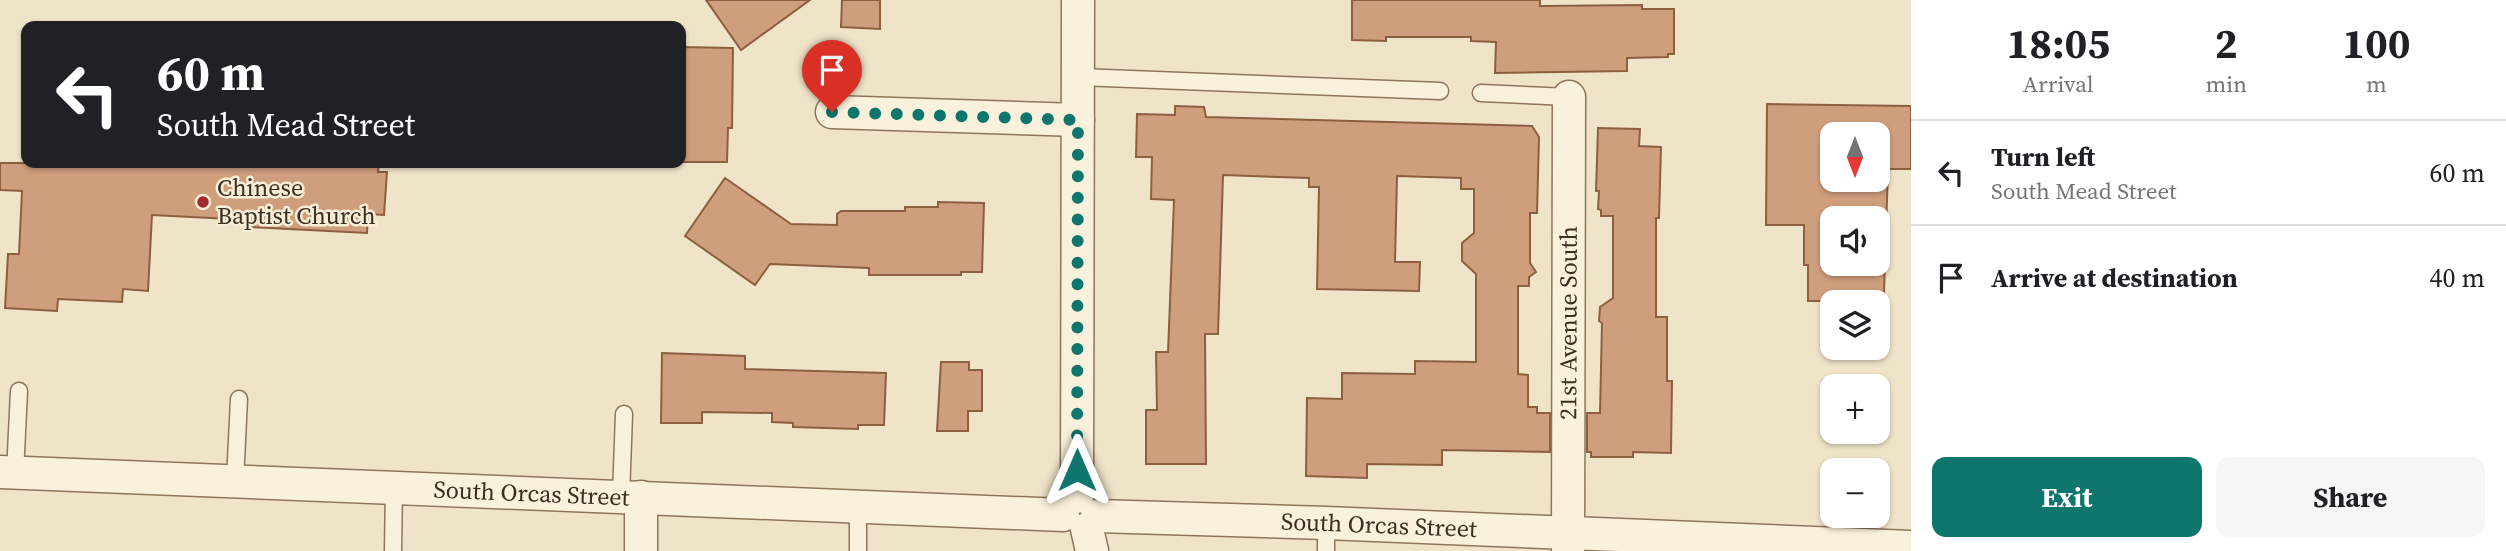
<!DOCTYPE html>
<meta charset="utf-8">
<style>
:root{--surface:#fff;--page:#f6f6f6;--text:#202124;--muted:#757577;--line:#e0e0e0;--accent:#0f766e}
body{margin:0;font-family:"Source Serif 4",serif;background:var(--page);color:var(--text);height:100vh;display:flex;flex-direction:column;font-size:26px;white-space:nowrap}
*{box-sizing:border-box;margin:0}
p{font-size:23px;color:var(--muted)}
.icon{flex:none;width:38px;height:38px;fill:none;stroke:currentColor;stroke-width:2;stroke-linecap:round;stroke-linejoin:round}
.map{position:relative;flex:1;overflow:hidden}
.side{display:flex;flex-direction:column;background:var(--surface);width:595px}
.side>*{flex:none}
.guide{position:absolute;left:21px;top:21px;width:665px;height:147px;border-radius:14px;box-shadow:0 2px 5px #0004;background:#202124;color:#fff;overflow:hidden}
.needle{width:46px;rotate:180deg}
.buttons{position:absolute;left:1820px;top:122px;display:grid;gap:14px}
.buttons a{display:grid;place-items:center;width:70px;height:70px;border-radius:14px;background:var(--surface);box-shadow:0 2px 5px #0004;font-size:35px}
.pin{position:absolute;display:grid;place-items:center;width:60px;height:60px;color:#fff;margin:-72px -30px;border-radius:50% 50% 50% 0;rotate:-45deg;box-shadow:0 0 7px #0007}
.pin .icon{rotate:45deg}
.me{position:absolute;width:77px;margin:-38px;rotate:0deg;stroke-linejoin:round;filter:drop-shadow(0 0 5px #0008)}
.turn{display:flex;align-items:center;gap:24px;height:147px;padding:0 21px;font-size:32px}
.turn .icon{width:91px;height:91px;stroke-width:2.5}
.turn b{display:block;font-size:49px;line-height:60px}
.eta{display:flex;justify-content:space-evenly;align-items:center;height:119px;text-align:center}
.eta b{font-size:42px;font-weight:700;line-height:49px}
.primary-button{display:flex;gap:14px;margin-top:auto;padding:14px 21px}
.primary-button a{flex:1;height:80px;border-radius:14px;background:var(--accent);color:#fff;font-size:28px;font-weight:700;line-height:80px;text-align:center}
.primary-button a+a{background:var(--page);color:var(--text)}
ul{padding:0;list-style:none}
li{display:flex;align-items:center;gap:21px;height:105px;padding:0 21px;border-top:2px solid var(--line)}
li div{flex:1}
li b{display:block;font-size:26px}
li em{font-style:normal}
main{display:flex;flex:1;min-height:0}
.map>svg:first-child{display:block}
.building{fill:#cf9f7d;stroke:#8d5f41;stroke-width:2;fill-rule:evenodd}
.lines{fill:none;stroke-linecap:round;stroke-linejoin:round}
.service-casing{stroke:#8d765c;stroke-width:19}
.minor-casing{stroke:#8d765c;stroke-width:35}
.service{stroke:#faf1dc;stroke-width:16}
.minor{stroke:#faf1dc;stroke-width:32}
.route{stroke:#0f766e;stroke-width:12;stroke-dasharray:0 21.6}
.poi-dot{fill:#9e2a2b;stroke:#f7eed8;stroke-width:2.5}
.labels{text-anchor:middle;stroke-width:5;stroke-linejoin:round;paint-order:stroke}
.poi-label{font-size:24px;fill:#3d2e20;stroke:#f7eed8;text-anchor:start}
.street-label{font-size:24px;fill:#3d2e20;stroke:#f7eed8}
</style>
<main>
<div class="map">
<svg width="1911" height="551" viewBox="0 0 1911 551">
<rect width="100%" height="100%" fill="#f0e4c8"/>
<path class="building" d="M706,0H810L741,50Z
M842,0H880V29L841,27Z
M1352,0H1540V6L1642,5V9H1674V54H1668V57L1627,58V71L1495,73L1496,42L1471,41V37H1386V41L1352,40Z
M681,47L733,48L732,128H728L727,162H681Z
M1767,104L1911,106V169H1888L1884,294H1841V301H1808V265H1804V225H1766ZM1832,135H1878V180H1832ZM1832,219H1878V264H1832Z
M1175,106L1204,107L1206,117L1532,126L1539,137L1537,213H1530V263L1536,272L1529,277V286H1518V374L1528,375V407H1537V413H1550V452L1442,450V465L1367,464V478L1306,476L1307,398L1342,399V373L1415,374V361L1476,362V274L1462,261V243L1474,233V189H1461V178L1397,176L1395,262H1420L1419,291L1317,289L1319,187H1309V178L1223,175L1218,334H1205L1206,464H1146V410H1157L1156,352H1168L1174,200L1151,199L1152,157H1136L1137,114L1175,115Z
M1598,128L1640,129L1639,146L1661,147L1659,218H1656V317H1667V381H1672L1671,453L1633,452V457H1591V452H1587V413H1600L1602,323L1599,321L1600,307L1613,298V216H1601V210L1598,209L1599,191H1596Z
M0,163H379L378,172H387L384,215L368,214L367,233L250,227V220L152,215L148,291L123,289L122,302L58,299L57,311L5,308L8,254H19L22,191L0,190Z
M725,178L791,224L837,225V214L841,211H905V207H938V202L984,203L982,272H961V275H869V268L770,264L755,285L685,236Z
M662,353L745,356V369L886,373L884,425H858V429L793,427V423L772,422V413L702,412V423H661Z
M941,362H969V370H982V411H968V431H937Z"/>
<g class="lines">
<g class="service-casing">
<path id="service" d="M1079,77L1440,91
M1481,93L1569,97
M15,473L19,391
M235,481L239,399
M621,496L624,414
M393,551L394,487
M858,551V506
M1326,551V523"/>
</g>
<g class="minor-casing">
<g id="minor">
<path d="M832,112L1078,120"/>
<path id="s1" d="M0,472L1063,515"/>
<path d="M1077,497L1078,0"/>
<path id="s2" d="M1097,516L1326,523L1911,547"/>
<path d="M1087,529L1092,551"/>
<path d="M641,551V497"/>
<path id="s3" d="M1568,551L1569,97"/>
</g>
</g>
<use href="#service" class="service"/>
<use href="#minor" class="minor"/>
</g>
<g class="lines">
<path class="route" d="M832,112L1078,120L1077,470"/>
</g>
<circle class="poi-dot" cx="203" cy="202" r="7"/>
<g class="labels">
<g class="poi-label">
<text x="217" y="196">Chinese<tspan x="217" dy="28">Baptist Church</tspan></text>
</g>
<g class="street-label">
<text dy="8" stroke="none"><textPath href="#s3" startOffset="228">21st Avenue South</textPath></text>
<text dy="8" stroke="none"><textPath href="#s1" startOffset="532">South Orcas Street</textPath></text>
<text dy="8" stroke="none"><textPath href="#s2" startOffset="282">South Orcas Street</textPath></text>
</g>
</g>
</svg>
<div class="buttons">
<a><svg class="needle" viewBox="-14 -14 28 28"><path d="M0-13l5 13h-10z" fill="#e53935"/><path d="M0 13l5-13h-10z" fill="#757577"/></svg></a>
<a><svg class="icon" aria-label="sound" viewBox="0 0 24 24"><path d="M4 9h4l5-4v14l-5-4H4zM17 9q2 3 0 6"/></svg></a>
<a><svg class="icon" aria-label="layers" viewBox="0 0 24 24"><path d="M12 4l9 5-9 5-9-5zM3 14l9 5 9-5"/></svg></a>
<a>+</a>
<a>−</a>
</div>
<div class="pin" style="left:832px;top:112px;background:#d93025"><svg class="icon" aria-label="arrive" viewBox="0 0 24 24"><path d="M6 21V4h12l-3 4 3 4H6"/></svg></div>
<svg class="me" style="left:1077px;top:470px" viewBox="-20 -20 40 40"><path d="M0-17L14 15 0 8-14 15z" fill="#0f766e" stroke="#fff" stroke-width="4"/></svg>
<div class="guide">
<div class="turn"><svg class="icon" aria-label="left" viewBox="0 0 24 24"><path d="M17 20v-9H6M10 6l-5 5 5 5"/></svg><div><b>60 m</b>South Mead Street</div></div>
</div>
</div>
<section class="side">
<div class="eta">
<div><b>18:05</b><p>Arrival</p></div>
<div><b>2</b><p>min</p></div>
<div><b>100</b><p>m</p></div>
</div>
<ul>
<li><svg class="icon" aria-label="left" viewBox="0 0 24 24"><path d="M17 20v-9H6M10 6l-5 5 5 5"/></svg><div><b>Turn left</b><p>South Mead Street</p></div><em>60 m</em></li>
<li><svg class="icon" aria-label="arrive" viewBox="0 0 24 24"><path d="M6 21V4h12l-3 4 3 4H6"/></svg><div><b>Arrive at destination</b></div><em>40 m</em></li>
</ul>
<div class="primary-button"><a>Exit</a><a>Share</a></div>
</section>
</main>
